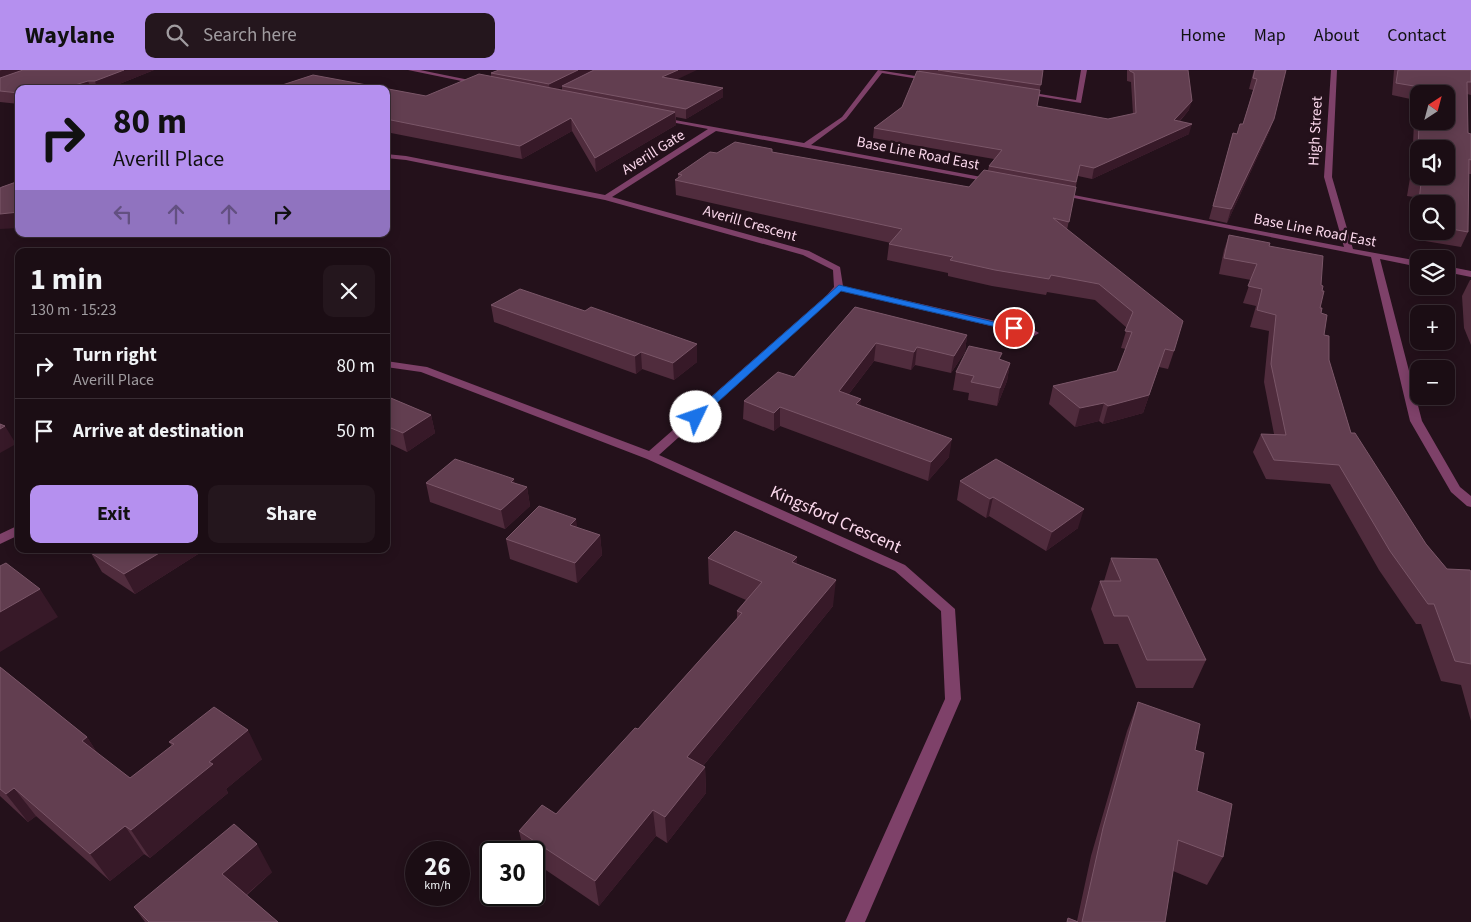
<!DOCTYPE html>
<meta charset="utf-8">
<style>
:root{--surface:#1b0d14;--page:#24161d;--text:#f1f3f6;--muted:#a09ca0;--line:#392d34;--accent:#b590ef}
body{margin:0;font-family:"Source Sans 3",sans-serif;background:var(--page);color:var(--text);height:100vh;display:flex;flex-direction:column;font-size:19px;white-space:nowrap}
*{box-sizing:border-box;margin:0}
p{font-size:16px;color:var(--muted)}
.icon{flex:none;width:28px;height:28px;fill:none;stroke:currentColor;stroke-width:2;stroke-linecap:round;stroke-linejoin:round}
.map{position:relative;flex:1;overflow:hidden}
.details{position:absolute;left:15px;top:178px;width:375px;height:305px;display:flex;flex-direction:column;background:var(--surface);border-radius:10px;box-shadow:0 2px 12px #0003,0 0 0 1px var(--line)}
.details>*{flex:none}
.top-card{position:absolute;left:15px;top:15px;width:375px;height:152px;border-radius:10px;box-shadow:0 2px 12px #0003,0 0 0 1px var(--line);background:#b590ef;color:#111;overflow:hidden}
.needle{width:32px;rotate:36deg}
.fabs{position:absolute;left:1410px;top:15px;display:grid;gap:10px}
.fabs a{display:grid;place-items:center;width:45px;height:45px;border-radius:10px;background:var(--surface);box-shadow:0 2px 12px #0003,0 0 0 1px var(--line);font-size:25px}
.speed{position:absolute;left:405px;top:771px;display:flex;gap:10px;font-size:25px;font-weight:700;text-align:center}
.speed>*{display:grid;place-content:center;width:65px;height:65px;border-radius:50%;background:var(--surface);box-shadow:0 2px 12px #0003,0 0 0 1px var(--line);line-height:1}
.speed small{font-size:12px;font-weight:400}
.speed .limit{border:2px solid #111;border-radius:8px;background:#fff;color:#111}
.pin{position:absolute;display:grid;place-items:center;width:42px;height:42px;color:#fff;margin:-21px;border:2px solid #fff;border-radius:50%;box-shadow:0 1px 5px #0007}
.me{position:absolute;width:55px;margin:-28px;rotate:48deg;stroke-linejoin:round;filter:drop-shadow(0 0 4px #0008)}
.turn{display:flex;align-items:center;gap:18px;height:105px;padding:0 15px;font-size:22px}
.turn .icon{width:65px;height:65px;stroke-width:2.5}
.turn b{display:block;font-size:35px;line-height:42px}
.lanes{display:flex;align-items:center;height:48px;padding:0 15px;background:#0003;justify-content:center;gap:25px;direction:ltr}
.lanes .off{opacity:.35}
.round{display:grid;place-items:center;flex:none;width:52px;height:52px;border-radius:10px;background:var(--page)}
.headline{display:flex;align-items:center;justify-content:space-between;height:85px;padding:0 15px}
h1{font-size:30px;font-weight:700;line-height:38px}
.button{display:flex;gap:10px;margin-top:auto;padding:10px 15px}
.button a{flex:1;height:58px;border-radius:10px;background:var(--accent);color:#111;font-size:20px;font-weight:700;line-height:58px;text-align:center}
.button a+a{background:var(--page);color:var(--text)}
ul{padding:0;list-style:none}
li{display:flex;align-items:center;gap:15px;height:65px;padding:0 15px;border-top:1px solid var(--line)}
li div{flex:1}
li b{display:block;font-size:19px}
li em{font-style:normal}
header{display:flex;align-items:center;gap:30px;box-sizing:border-box;height:70px;padding:0 25px;background:var(--accent);color:#111}
header strong{font-size:24px}
nav{display:flex;gap:28px;margin-inline-start:auto;font-size:18px}
.search{width:350px;height:45px;background:var(--page);display:flex;align-items:center;gap:12px;box-sizing:border-box;padding:0 18px;border-radius:10px;color:var(--muted);font-size:19px}
.map>svg:first-child{display:block}
.lines{fill:none;stroke-linecap:round;stroke-linejoin:round}
.minor{fill:#7e4169;fill-rule:evenodd}
.wall{fill:#502c3d;fill-rule:evenodd}
.shaded-wall{fill:#371928}
.building{fill:#623e50;stroke:#7a5668;fill-rule:evenodd}
.route{fill:#1a73e8;stroke:#114b97}
.labels{text-anchor:middle;stroke-width:5;stroke-linejoin:round;paint-order:stroke}
.far-street-label{font-size:15px;fill:#fbd8ec;stroke:#24111b}
.street-label{font-size:18px;fill:#fbd8ec;stroke:#24111b}
</style>
<header>
<strong>Waylane</strong>
<div class="search"><svg class="icon" aria-label="search" viewBox="0 0 24 24"><circle cx="10" cy="10" r="6"/><path d="M15 15l6 6"/></svg>Search here</div>
<nav><a>Home</a><a>Map</a><a>About</a><a>Contact</a></nav>
</header>
<div class="map">
<svg width="1471" height="852" viewBox="0 0 1471 852">
<rect width="100%" height="100%" fill="#24111b"/>
<g class="lines">
<path class="minor" d="M408,0H420L484,13L481,15Z
M878,0L934,9L931,11L882,3L846,49L811,75L992,109L996,111L995,113L716,61L612,127L809,181L840,197L843,216L1034,260L1039,263L1034,266L841,221L659,385L905,495L955,539L961,629L865,852H845L945,629L941,541L895,501L647,389L421,302L386,297V291L427,297L649,381L827,225L834,217L833,200L803,185L605,130L406,90L386,88V84L406,86L605,125L708,59L660,50L657,48L658,47L804,73L842,47Z
M1081,0H1087L1081,33L1019,23L1022,21L1076,30Z
M1331,0H1337L1332,107L1353,179L1419,191V197L1380,189L1422,351L1460,417L1471,426V437L1467,436L1451,422L1410,351L1371,187L1054,124L1058,122L1344,177L1324,107Z
M1446,196L1471,201V207L1446,202Z
M19,455V465L0,474V464Z"/>
</g>
<path class="wall" d="M0,0H154L107,19H19V34L0,32Z
M919,0H1043L1037,36L1108,49L1133,44L1131,12L1127,11V0H1188L1189,40L1180,51L1189,64L1092,109L1078,106L1067,160L1174,281L1168,299L1159,297L1143,343L1103,354L1099,351L1075,357L1049,334L1053,316L1117,301L1126,279L1121,278L1127,258L1095,230L1047,222L1046,225L992,216L948,206V203L887,190L889,174L891,173L676,125L675,110L678,108V104L717,83L772,79V82L969,117L988,100L989,96L994,89L873,68L874,58L902,37Z
M1254,0H1286L1270,60L1227,153L1209,149L1233,63L1237,64L1243,54L1253,20L1249,19Z
M1394,0H1471V25L1467,24L1468,63L1471,64V104H1469L1468,162L1461,177L1425,171V167L1423,166L1424,161H1446V134H1419V148L1412,146L1414,127L1407,126L1412,96L1415,30L1392,25ZM1419,24H1446L1419,51Z
M491,3L676,10L723,18V27L686,49L676,47V55L596,102L572,61L522,89L386,62V19L426,26L491,7ZM562,17V20L557,19Z
M1229,165L1269,176L1321,215L1320,238L1324,265L1329,290L1351,363L1426,474L1447,499L1471,502V651L1461,615L1441,611L1421,554H1416L1379,500L1330,414L1266,409L1253,382L1261,364H1274L1264,312L1269,261L1250,257L1256,236L1243,233L1251,210L1219,204L1224,180Z
M1470,210H1471V275L1464,258L1462,226Z
M491,235L697,292L674,310L642,299L636,304L494,252Z
M855,237L967,265L965,282L951,303L915,295L911,300L874,291L848,325L860,336L949,387L928,411L780,356L774,361L743,349L744,331L794,307Z
M1001,290L1010,293L1007,311L997,336L968,330L969,323L953,320L956,302Z
M386,326L431,345L435,363L407,382L386,372Z
M514,409V413L527,417L530,436L505,459L430,432L426,413Z
M960,411L1078,458L1046,481L989,446L986,448L957,430Z
M577,458L600,465L602,485L577,513L510,489L506,469Z
M206,479L135,524L102,502L91,483Z
M708,488L797,494L833,536L703,696L705,697L706,723L667,773L656,766L599,836L534,792V782H524L519,761L556,744L638,659L737,549V541L746,530L709,514Z
M1111,488L1206,590L1193,618H1136L1118,574H1104L1091,539L1100,511H1104Z
M0,597L87,667L97,683L130,708L172,676L169,672L262,689L226,719L228,723L150,788L144,784L110,811L36,746L28,752L0,726Z
M1138,632L1195,680L1197,721L1223,787L1207,815L1173,801L1165,852H1067L1068,848L1077,851L1091,786L1127,661Z
M272,802L247,825L278,852H145L134,837Z"/>
<path class="shaded-wall" d="M2,0H36L0,13V1Z
M124,0H154L107,19H97L95,11Z
M578,0H596L550,23L549,14Z
M678,0H697L663,16L662,7Z
M88,11L91,19H77L75,15Z
M68,15L70,19H57Z
M723,18V27L686,49V39Z
M1192,31L1189,40L1172,59L1174,50Z
M675,42L676,55L596,102L595,88Z
M571,48L572,61L522,89L520,76Z
M1274,49L1270,60L1227,153L1231,139Z
M1192,54L1189,64L1092,109L1094,98Z
M19,142V158L0,159V144Z
M967,265L965,282L951,303L954,286Z
M876,273L874,291L837,339L839,321Z
M697,274V292L674,310L673,293Z
M917,277L915,295L911,300L914,282Z
M1165,279L1143,343L1103,354L1108,336Z
M641,282L642,299L636,304L635,286Z
M1010,293L1007,311L997,336L1000,318Z
M861,329L859,347L856,334Z
M1104,333L1099,351L1075,357L1080,338Z
M780,337V356L774,361V343Z
M431,345L435,363L407,382L403,363Z
M5,356L16,374L0,383V359Z
M952,369L949,387L928,411L931,392Z
M514,409L517,426L527,417L530,436L505,459L501,440L511,412Z
M993,427L989,446L986,448L990,429Z
M1084,439L1078,458L1046,481L1052,462Z
M576,449L579,468L570,455Z
M600,465L602,485L577,513L575,493Z
M166,479H206L135,524L124,504Z
M797,487L796,512L792,492Z
M836,510L833,536L689,713L687,687Z
M40,519L58,547L0,582V542Z
M248,660L262,689L226,719L228,723L150,788L131,760L209,692Z
M87,667L106,696L82,671Z
M705,697L706,723L667,773L665,747Z
M14,718L36,746L28,752L6,724Z
M653,740L656,766L599,836L595,811Z
M125,756L144,784L110,811L90,784Z
M257,774L272,802L239,831L222,804Z"/>
<path class="building" d="M23,0H124L95,11H88L75,15H68L57,19H19V23L0,21V8Z
M499,0H578L549,14L491,3Z
M594,0H678L662,7L723,18L686,39L562,16Z
M938,0H1043L1041,15Z
M1129,0H1188L1192,31L1174,50L1192,54L1094,98L1080,95L1076,112L989,96L1002,80L874,58L902,37L917,1L1040,20L1037,36L1108,49L1136,43L1134,3L1130,1Z
M1255,0H1286L1274,49L1231,139L1213,136L1233,63L1237,64L1240,54H1243L1257,9L1253,8Z
M1398,0H1471V12H1467L1468,63L1471,64V90L1469,89L1468,162L1446,158V134H1426L1419,131L1421,113L1413,112L1418,83L1419,51H1446V24H1420V17L1396,13ZM1419,79H1446V106H1419Z
M479,4L675,42L595,88L571,48L520,76L386,49V19H270L313,5L426,26Z
M735,72L772,79V82L969,117L984,100L1076,117L1069,152L1053,148L1183,251L1174,281L1165,279L1149,325L1108,336L1104,333L1080,338L1053,316L1117,301L1132,262L1125,261L1133,242L1099,214L1051,205L1049,209L995,200L950,190L953,187L889,174L902,159L675,110L682,105L678,104L710,82L717,83Z
M19,111V142L0,144V118L2,117Z
M1229,165L1270,173L1269,176L1323,186L1321,215L1323,216L1322,221H1324L1320,238H1322L1321,243L1327,245L1324,265L1329,266V290L1351,363H1355L1426,474L1447,499L1470,500L1471,502V594L1455,591L1434,534H1428L1390,481L1339,395L1274,390L1261,364L1286,365L1271,294L1276,245L1257,240L1262,219L1248,216L1257,194L1224,188Z
M520,219L585,241L591,237L697,274L673,293L641,282L635,286L491,235Z
M855,237L967,265L954,286L917,277L914,282L876,273L839,321L861,329L856,334L952,369L931,392L780,337L774,343L744,331L778,302L794,307Z
M969,276L1002,283L999,289L1010,293L1000,318L971,312L974,306L956,302Z
M386,326L431,345L403,363L386,356Z
M0,354L5,356L0,359Z
M455,389L514,409L511,412L527,417L501,440L426,413Z
M996,389L1084,439L1052,462L993,427L990,429L960,411Z
M539,436L576,449L570,455L600,465L575,493L506,469Z
M735,461L797,487L792,492L836,510L687,687L705,697L665,747L653,740L595,811L519,761L542,735L556,744L635,658L638,659L742,543L737,541L762,512L708,488Z
M98,479H166L124,504L91,483Z
M1111,488L1157,489L1206,590H1147L1128,546H1114L1100,511H1121Z
M6,493L40,519L0,542V496Z
M0,597L87,667L82,671L130,708L174,674L169,672L214,637L248,660L209,692L213,694L131,760L125,756L90,784L14,718L6,724L0,719Z
M1138,632L1200,654L1195,680L1204,683L1197,721L1232,734L1223,787L1178,770L1165,852H1082L1103,758Z
M234,754L257,774L222,804L278,852H149L134,837Z
M1068,848L1078,852H1067Z"/>
<path class="route" d="M839,215L1019,258L1014,261L841,221L699,349H692V344Z"/>
<g class="labels">
<g class="far-street-label">
<text transform="translate(1315 61) rotate(-87)" y="5">High Street</text>
<text transform="translate(653 82) rotate(-32)" y="5">Averill Gate</text>
<text transform="translate(918 83) rotate(11)" y="5">Base Line Road East</text>
<text transform="translate(750 153) rotate(16)" y="5">Averill Crescent</text>
<text transform="translate(1315 160) rotate(11)" y="5">Base Line Road East</text>
</g>
<g class="street-label">
<text transform="translate(836 449) rotate(24)" y="6">Kingsford Crescent</text>
</g>
</g>
</svg>
<div class="fabs">
<a><svg class="needle" viewBox="-14 -14 28 28"><path d="M0-13l5 13h-10z" fill="#e53935"/><path d="M0 13l5-13h-10z" fill="#a09ca0"/></svg></a>
<a><svg class="icon" aria-label="sound" viewBox="0 0 24 24"><path d="M4 9h4l5-4v14l-5-4H4zM17 9q2 3 0 6"/></svg></a>
<a><svg class="icon" aria-label="search" viewBox="0 0 24 24"><circle cx="10" cy="10" r="6"/><path d="M15 15l6 6"/></svg></a>
<a><svg class="icon" aria-label="layers" viewBox="0 0 24 24"><path d="M12 4l9 5-9 5-9-5zM3 14l9 5 9-5"/></svg></a>
<a>+</a>
<a>−</a>
</div>
<div class="speed"><div>26<small>km/h</small></div><div class="limit">30</div></div>
<div class="pin" style="left:1014px;top:258px;background:#d93025"><svg class="icon" aria-label="arrive" viewBox="0 0 24 24"><path d="M6 21V4h12l-3 4 3 4H6"/></svg></div>
<svg class="me" style="left:696px;top:347px" viewBox="-20 -20 40 40"><circle r="19" fill="#fff"/><path d="M0-13L10 11 0 6-10 11z" fill="#1a73e8"/></svg>
<div class="top-card">
<div class="turn"><svg class="icon" aria-label="right" viewBox="0 0 24 24"><path d="M7 20v-9h11M14 6l5 5-5 5"/></svg><div><b>80 m</b>Averill Place</div></div>
<div class="lanes"><svg class="icon off" aria-label="left" viewBox="0 0 24 24"><path d="M17 20v-9H6M10 6l-5 5 5 5"/></svg><svg class="icon off" aria-label="ahead" viewBox="0 0 24 24"><path d="M12 20V5M6 11l6-6 6 6"/></svg><svg class="icon off" aria-label="ahead" viewBox="0 0 24 24"><path d="M12 20V5M6 11l6-6 6 6"/></svg><svg class="icon" aria-label="right" viewBox="0 0 24 24"><path d="M7 20v-9h11M14 6l5 5-5 5"/></svg></div>
</div>
<section class="details">
<div class="headline"><div><h1>1 min</h1><p>130 m · 15:23</p></div><a class="round"><svg class="icon" aria-label="close" viewBox="0 0 24 24"><path d="M6 6l12 12M18 6L6 18"/></svg></a></div>
<ul>
<li><svg class="icon" aria-label="right" viewBox="0 0 24 24"><path d="M7 20v-9h11M14 6l5 5-5 5"/></svg><div><b>Turn right</b><p>Averill Place</p></div><em>80 m</em></li>
<li><svg class="icon" aria-label="arrive" viewBox="0 0 24 24"><path d="M6 21V4h12l-3 4 3 4H6"/></svg><div><b>Arrive at destination</b></div><em>50 m</em></li>
</ul>
<div class="button"><a>Exit</a><a>Share</a></div>
</section>
</div>
